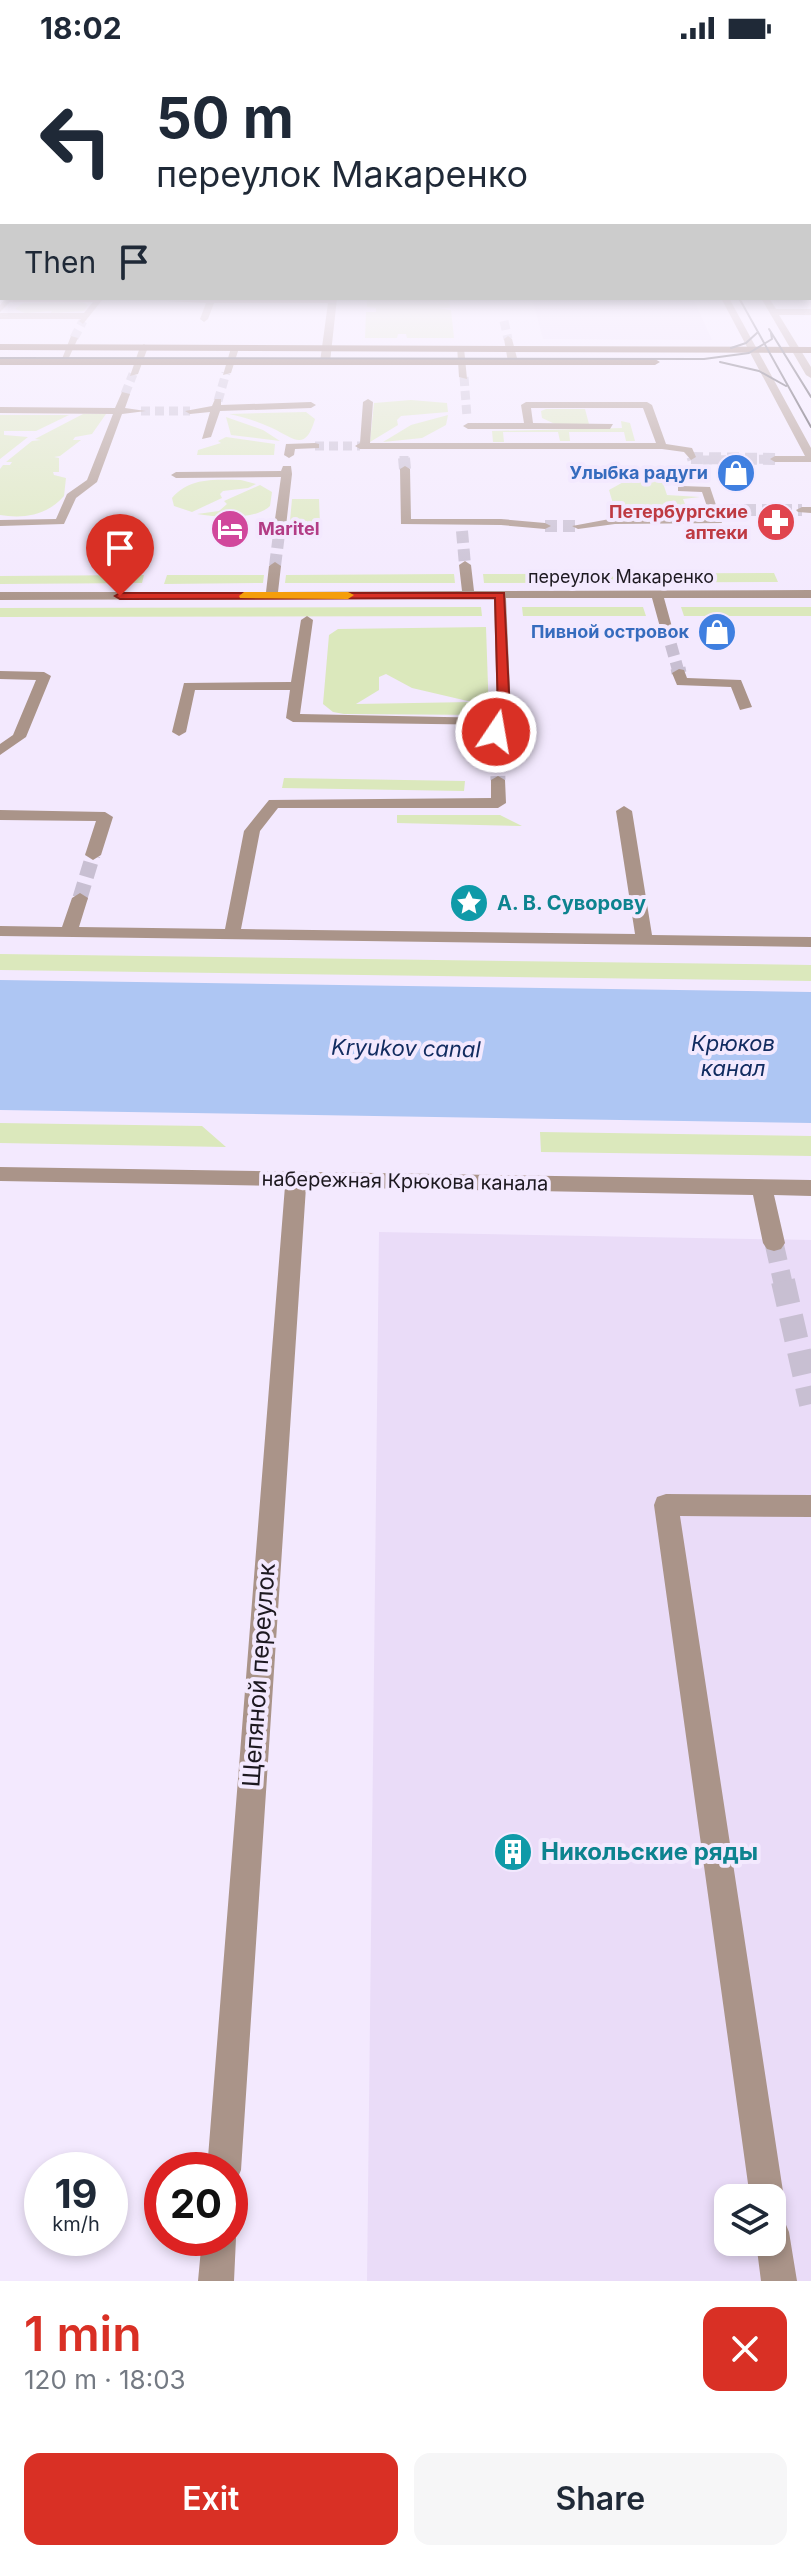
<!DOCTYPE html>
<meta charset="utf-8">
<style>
:root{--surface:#fff;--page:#f6f6f7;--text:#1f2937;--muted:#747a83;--accent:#d93025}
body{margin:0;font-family:Inter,sans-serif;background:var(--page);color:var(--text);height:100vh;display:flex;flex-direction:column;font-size:30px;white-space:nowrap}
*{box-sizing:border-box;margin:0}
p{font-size:26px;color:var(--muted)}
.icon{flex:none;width:44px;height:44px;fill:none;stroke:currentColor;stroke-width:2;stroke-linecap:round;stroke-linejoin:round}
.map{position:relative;height:2225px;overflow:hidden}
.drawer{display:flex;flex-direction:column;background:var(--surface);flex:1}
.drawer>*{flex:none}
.hud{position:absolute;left:0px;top:0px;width:812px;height:244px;box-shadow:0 4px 12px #0003;background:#fff;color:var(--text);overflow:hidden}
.fabs{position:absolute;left:714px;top:2128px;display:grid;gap:16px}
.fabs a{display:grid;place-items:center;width:72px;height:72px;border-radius:16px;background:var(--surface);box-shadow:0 4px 12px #0003;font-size:40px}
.speed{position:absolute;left:24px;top:2096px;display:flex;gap:16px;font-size:40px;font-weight:700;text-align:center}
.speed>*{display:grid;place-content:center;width:104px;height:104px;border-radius:50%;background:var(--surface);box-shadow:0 4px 12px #0003;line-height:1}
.speed small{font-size:20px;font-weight:400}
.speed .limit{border:12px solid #d22;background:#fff;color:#111}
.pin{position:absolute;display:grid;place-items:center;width:68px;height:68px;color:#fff;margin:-82px -34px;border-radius:50% 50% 50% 0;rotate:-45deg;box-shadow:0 0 8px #0007}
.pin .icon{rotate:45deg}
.me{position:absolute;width:88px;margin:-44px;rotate:12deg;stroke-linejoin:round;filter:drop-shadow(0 0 6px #0008)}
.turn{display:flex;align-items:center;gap:28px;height:168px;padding:0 24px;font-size:36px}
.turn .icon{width:104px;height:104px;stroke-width:2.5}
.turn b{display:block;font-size:56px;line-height:68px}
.then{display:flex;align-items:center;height:76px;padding:0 24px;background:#0003;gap:16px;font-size:30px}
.round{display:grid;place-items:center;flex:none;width:84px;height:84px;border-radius:16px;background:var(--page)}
.overview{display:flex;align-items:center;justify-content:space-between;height:136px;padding:0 24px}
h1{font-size:48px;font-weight:600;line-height:60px;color:var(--accent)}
.primary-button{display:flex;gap:16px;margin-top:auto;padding:16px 24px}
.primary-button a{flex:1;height:92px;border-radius:16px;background:var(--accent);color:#fff;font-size:32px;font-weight:600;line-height:92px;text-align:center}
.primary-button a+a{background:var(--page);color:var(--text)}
.status{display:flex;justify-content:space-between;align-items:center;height:56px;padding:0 40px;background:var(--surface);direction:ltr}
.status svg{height:22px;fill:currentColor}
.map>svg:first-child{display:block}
.built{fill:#eadcf8;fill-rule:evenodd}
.green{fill:#dbe8bc;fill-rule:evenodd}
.water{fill:#aec6f3}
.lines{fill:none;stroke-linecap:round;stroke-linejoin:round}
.minor-tunnel-far4{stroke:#c8bfd2;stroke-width:9;stroke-dasharray:9 5;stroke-linecap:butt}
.minor-tunnel-far3{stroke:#c8bfd2;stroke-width:12;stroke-dasharray:12 6;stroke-linecap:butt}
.minor-tunnel-far2{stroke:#c8bfd2;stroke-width:15;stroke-dasharray:15 7;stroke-linecap:butt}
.minor-tunnel-far1{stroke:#c8bfd2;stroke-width:19;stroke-dasharray:19 10;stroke-linecap:butt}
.minor-tunnel{stroke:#c8bfd2;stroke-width:24;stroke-dasharray:24 12;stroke-linecap:butt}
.minor{fill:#aa9489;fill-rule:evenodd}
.major{fill:#6f4b37;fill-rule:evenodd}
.tram{stroke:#363139;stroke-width:2}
.route{fill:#d93025;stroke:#8d1f18;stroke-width:2}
.slow{fill:#f59e0b}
.labels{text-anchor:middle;stroke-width:8;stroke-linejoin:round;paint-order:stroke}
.far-shop-label{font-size:18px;font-weight:bold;fill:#366cbe;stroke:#f3e9fe;text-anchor:end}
.far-health-label{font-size:18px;font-weight:bold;fill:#be3a42;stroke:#f3e9fe;text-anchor:end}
.far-hotel-label{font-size:18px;font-weight:bold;fill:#b23c85;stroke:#f3e9fe;text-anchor:start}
.far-street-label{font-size:18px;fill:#1d1920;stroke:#f3e9fe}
.culture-label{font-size:20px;font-weight:bold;fill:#0d838f;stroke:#f3e9fe;text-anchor:start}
.street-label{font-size:20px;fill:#1d1920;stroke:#f3e9fe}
.water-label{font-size:22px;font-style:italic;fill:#122c60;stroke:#f3e9fe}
.near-street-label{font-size:24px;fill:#1d1920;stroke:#f3e9fe}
.near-culture-label{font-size:24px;font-weight:bold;fill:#0d838f;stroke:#f3e9fe;text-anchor:start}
</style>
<div class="status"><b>18:02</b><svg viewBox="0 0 49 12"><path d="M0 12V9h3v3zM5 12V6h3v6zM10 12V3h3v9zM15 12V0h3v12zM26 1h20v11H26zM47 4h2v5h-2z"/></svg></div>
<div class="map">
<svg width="811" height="2225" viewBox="0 0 811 2225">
<rect width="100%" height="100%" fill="#f3e9fe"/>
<path class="built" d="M532,242H693L712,284L543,283Z
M379,1176L811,1184V2225H367ZM728,2142H772V2186H728Z"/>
<path class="green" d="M367,242H449L450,252H438L451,254L454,282H407L406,278H398L397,282H365L366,256H376V252L367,251Z
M80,245L88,249L84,255L51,257L52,255L25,257L15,253L23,247Z
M411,344L447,347L448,356L401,360L397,364L398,369L370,386L374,347Z
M546,353H585L589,368H555L542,362L541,355Z
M306,356L315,363C305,397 294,382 272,372C259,366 244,361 229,358Z
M83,358H106L92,378L75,381L73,384H81L60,400L54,401L59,402V416H53L54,419L66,422L64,440C48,459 24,463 0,459V413L3,409H10L12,406H6L32,385L41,384L35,383Z
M0,359H69L36,375H4V379L28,381L0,403Z
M448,359L446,369L422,382L383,386L411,369Z
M226,361L263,374L280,385L231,379Z
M621,365L630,367L635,385H626L624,376H569L570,385H560L558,376H503L504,386H493L492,375L622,372Z
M226,381L275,388L274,399H197L198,394L221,387L218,385Z
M241,424L256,428L248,432L223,435L220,438L222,442L192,456L174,450L172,442C190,421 215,424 241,424Z
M627,424H662L667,439L700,441L683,443L685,448L704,450L614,451L609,434Z
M260,429L272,436L270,450C254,465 217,461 197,458L219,455L227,448L224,445Z
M292,443H319L320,469H307V465H290Z
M774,517L778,526L484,527L483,518Z
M454,518L455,527H285L286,519Z
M144,519L142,527L0,528V520Z
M167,519H264L263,527L164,528Z
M481,551L482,560L0,561V552Z
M522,551H643L646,560H523Z
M681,551H811V560H684Z
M486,571L489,659L344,658L333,656L323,648L329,579L338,573ZM386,618L412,632L472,646L356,648L379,634V621Z
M284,722L465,725L464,735L282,732Z
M397,759H500L522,770L397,767Z
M0,898L811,909V925L0,914Z
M0,1067L202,1070L226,1091L0,1087Z
M540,1076L811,1080V1100L541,1096Z"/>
<path class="water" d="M0,924L811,936V1067L0,1054Z"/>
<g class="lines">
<path class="minor-tunnel-far4" d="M504,265L508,283
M74,282L83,265
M464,321L467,361
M125,338L133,318
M218,345L226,317
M141,355H190
M315,390H360
M404,400V404
M691,401L692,404
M703,404L775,403"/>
<path class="minor-tunnel-far3" d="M404,402L405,413
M691,402L775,403
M726,454H802
M545,470H578
M462,475L465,509
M275,510L280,470
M666,571L678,614"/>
<path class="minor-tunnel-far2" d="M678,612L679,617
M496,676L498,724
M80,842L93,799"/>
<path class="minor-tunnel-far1" d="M774,1187L783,1227"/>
<path class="minor-tunnel" d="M783,1225L811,1348"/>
<path class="minor" d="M6,242H102L103,243L83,268L79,265L81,263H0V257H84L93,246H10L0,256V249Z
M337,242L330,306L325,309L320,306L328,247H214L208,263L204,266L200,263L206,247L167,245Z
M721,242H729L811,392V406H775L770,403L775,400H805Z
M761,242H769L776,253H811V259H779L811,311V322L806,319Z
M71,280L78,282L66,308H60Z
M508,280L512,283L518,306L513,309L508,306L504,283Z
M144,288L148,291L138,318L130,320L140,291Z
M235,289L239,292L231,317L223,319L231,292Z
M457,290L464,292L467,323L459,321Z
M122,336L130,338L125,352L146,355L122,358L97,426L76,442L64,468L0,470V464L56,463L67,438L87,424L113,358L0,357V351L115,352Z
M215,343H221V349L311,346L316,349L311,352L220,355L211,381L202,383L210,356L190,358L185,355L212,350Z
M368,343L373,346L370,387H656L643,352H531L533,367L613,368L610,373H468L463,370L468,367H524L521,349L526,346H647L652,349L666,388L692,392L696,401L691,404L684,396L662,393H360L355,390L360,387L363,346Z
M315,387L319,388V392L295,393L294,399L289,402L284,399L286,388Z
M283,410H291L292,418L286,470L280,473L274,470L281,421L176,422L171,419L176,416L281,415Z
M405,410L410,413L411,463H501L545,467L551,470L545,473L501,469L401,468L400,413Z
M682,430L710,431L722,467L615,468L578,473L572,470L615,462H711L702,436L678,435V431Z
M802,451H811V457L798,456L796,454Z
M465,505L471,509L474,535L811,534V542H664L672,571L666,575L660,571L652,542H506L511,657L501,669L293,666L286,662L290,634H195L186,676L179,680L172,676L184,627L291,626L301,564L307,560L313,564L300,658L492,662L497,656L494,542L0,544V536H266L269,510L275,506L281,510L278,536L462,535L459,509Z
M679,613L684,614L687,622L741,624L752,651L740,654L731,631L677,629L672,617Z
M0,615L44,616L51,620L26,681L0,699V688L13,679L36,624L0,623Z
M498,720L505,724L506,747L498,752H278L260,775L241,873L635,878L616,755L624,750L632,755L652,879L811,881V891L0,880V870L62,871L72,842L80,837L88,842L79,871L225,873L244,775L269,744L491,742V724Z
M0,754L105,756L113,761L101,799L93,804L85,799L96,765L0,764Z
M0,1111L811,1124V1140L774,1139L785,1187L781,1193L774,1195L767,1193L763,1187L753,1139L306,1131L241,2114L236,2126L230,2128V2114H207L285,1130L0,1125Z
M666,1438L811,1439V1461L680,1460L784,2142L779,2154L772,2157V2142H750L654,1449L657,1441Z
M772,2159L784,2164L789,2176L797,2225H761L756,2186H772Z
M230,2169L236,2182L234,2225H198L202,2182H230Z"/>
<path class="major" d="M0,288L811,291V297L0,294Z
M0,303H655L660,306L655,309H0Z"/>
<path class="tram" d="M739,242L811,371
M769,273L811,341
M731,292L746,287L758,276
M0,302L704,303L749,297L772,283L771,277
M720,306L759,315L786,330"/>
</g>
<linearGradient id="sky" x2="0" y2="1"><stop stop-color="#91bbec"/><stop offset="0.43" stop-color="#faf5ff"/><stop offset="1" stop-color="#faf5ff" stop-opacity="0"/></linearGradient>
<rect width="811" height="550" fill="url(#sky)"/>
<path class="route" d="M504,537L510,657L503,666V676L496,680L490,676V666L498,656L495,542L120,543L115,540L120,537Z"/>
<path class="slow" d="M244,536H348L354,539L348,543L240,542L239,540Z"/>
<defs>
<g id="shop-disc" transform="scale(2)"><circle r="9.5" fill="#3f7fe0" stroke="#f3e9fe"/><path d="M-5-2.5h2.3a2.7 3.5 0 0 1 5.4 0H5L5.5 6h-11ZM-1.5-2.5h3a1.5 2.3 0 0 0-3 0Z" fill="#fff"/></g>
<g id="pharmacy-disc" transform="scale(2)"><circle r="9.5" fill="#e0444e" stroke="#f3e9fe"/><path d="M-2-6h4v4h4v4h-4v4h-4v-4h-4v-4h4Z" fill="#fff"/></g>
<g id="hotel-disc" transform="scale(2)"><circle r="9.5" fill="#d1479c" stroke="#f3e9fe"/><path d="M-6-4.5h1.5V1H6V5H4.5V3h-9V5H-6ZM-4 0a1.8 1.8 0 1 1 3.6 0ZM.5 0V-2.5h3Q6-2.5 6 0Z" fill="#fff"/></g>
<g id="sight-disc" transform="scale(2)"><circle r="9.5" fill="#0f9aa8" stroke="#f3e9fe"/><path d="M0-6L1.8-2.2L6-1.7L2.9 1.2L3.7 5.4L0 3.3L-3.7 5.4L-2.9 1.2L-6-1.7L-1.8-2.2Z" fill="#fff"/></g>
<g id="building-disc" transform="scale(2)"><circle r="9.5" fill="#0f9aa8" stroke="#f3e9fe"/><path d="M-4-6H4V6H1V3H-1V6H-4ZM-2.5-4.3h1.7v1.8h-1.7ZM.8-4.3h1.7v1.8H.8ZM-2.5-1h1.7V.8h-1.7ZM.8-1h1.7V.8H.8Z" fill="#fff"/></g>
</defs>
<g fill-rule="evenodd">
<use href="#shop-disc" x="736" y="417"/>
<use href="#pharmacy-disc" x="776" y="466"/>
<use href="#hotel-disc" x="230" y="473"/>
<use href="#shop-disc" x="717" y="576"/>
<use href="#sight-disc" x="469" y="847"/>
<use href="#building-disc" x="513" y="1796"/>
</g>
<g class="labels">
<g class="far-shop-label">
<text x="708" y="423">Улыбка радуги</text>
<text x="689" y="582">Пивной островок</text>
</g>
<g class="far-health-label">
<text x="748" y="462">Петербургские<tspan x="748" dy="21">аптеки</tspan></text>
</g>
<g class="far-hotel-label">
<text x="258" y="479">Maritel</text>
</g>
<g class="far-street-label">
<text x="621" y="527">переулок Макаренко</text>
</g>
<g class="culture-label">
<text x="497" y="854">А. В. Суворову</text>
</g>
<g class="street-label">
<text transform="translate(405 1125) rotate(1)" y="7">набережная Крюкова канала</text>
</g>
<g class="water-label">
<text x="733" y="995">Крюков<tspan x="733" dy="25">канал</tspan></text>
<text transform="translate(406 992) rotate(1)" y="8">Kryukov canal</text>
</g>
<g class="near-street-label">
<text transform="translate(259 1619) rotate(-86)" y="8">Щепяной переулок</text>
</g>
<g class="near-culture-label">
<text x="541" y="1804">Никольские ряды</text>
</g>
</g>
</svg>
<div class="fabs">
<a><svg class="icon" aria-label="layers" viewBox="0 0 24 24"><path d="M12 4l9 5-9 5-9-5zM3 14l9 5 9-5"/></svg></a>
</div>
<div class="speed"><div>19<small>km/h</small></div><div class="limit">20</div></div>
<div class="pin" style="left:120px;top:540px;background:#d93025"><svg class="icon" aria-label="arrive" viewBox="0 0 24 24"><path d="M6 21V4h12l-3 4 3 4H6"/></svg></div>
<svg class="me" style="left:496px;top:676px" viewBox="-20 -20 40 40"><circle r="17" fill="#d93025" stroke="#fff" stroke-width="3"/><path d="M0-11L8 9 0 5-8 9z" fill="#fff"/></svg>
<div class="hud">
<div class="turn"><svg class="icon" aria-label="left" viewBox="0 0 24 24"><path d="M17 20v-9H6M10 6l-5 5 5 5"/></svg><div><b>50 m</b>переулок Макаренко</div></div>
<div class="then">Then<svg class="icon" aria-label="arrive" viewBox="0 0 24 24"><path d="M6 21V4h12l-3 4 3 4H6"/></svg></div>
</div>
</div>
<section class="drawer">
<div class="overview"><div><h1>1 min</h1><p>120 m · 18:03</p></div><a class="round" style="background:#d93025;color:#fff"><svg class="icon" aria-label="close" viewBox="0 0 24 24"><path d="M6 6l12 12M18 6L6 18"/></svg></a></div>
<div class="primary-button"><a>Exit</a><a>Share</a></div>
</section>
